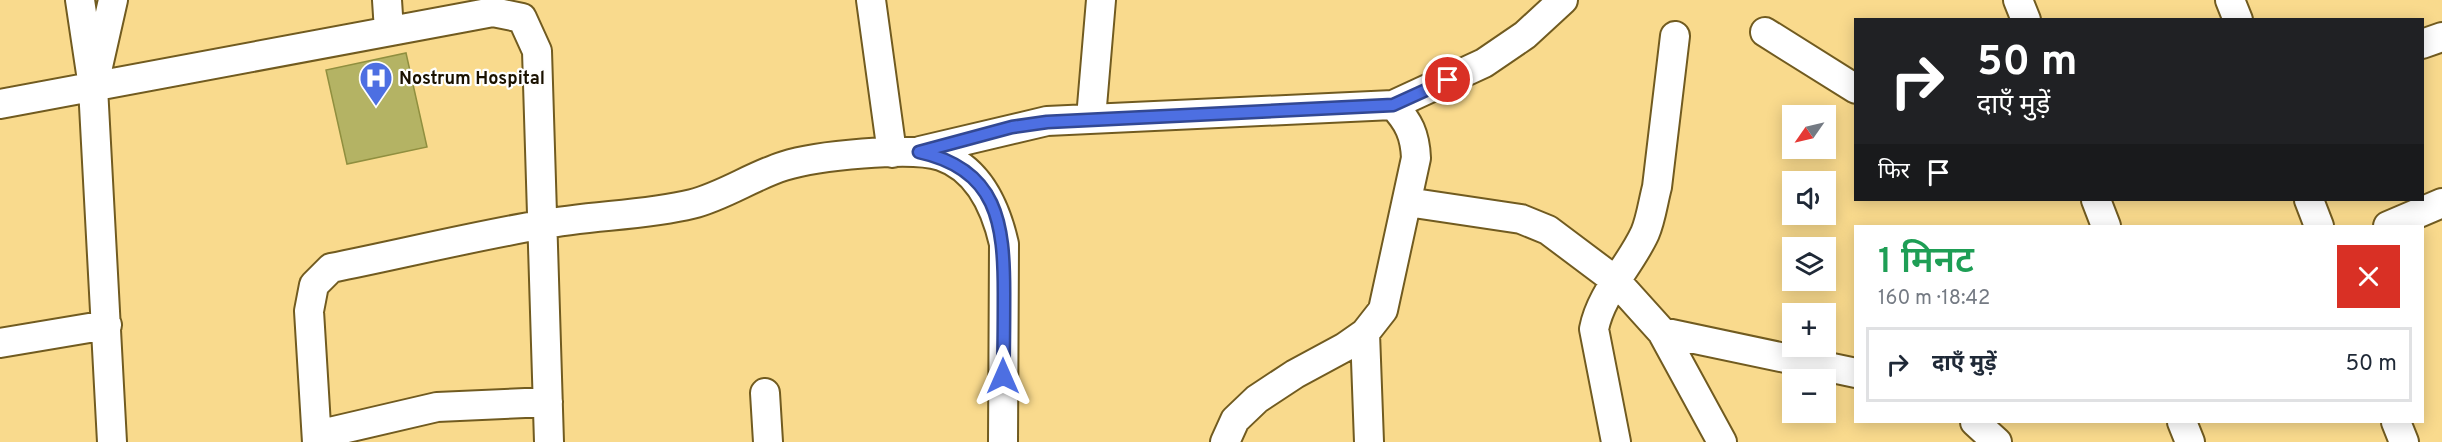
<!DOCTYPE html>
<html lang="hi">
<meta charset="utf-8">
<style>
:root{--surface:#fff;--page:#f2f2f3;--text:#1f2937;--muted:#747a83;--line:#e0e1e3}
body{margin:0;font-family:Overpass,"Noto Sans Devanagari",sans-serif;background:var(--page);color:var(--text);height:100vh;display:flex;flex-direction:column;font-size:22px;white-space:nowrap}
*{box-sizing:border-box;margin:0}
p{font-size:20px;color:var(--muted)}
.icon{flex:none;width:33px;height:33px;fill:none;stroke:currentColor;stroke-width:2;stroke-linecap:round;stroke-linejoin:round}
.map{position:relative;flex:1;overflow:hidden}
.sheet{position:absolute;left:1854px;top:225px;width:570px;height:198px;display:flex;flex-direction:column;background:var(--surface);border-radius:0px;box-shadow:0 3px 15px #0003}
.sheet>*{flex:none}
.hud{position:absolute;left:1854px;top:18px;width:570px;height:183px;border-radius:0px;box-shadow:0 3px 15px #0003;background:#202124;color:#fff;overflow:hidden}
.needle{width:39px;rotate:236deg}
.controls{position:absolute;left:1782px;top:105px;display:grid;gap:12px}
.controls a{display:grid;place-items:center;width:54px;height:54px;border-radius:0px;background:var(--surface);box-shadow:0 3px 15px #0003;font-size:30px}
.pin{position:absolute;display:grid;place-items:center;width:51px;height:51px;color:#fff;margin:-26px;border:3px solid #fff;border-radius:50%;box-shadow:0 2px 6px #0007}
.me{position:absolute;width:66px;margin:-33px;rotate:0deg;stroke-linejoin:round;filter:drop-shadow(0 0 4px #0008)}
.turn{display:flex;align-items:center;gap:21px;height:126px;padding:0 24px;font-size:27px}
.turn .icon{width:78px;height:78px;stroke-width:2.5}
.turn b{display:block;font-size:42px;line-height:51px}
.then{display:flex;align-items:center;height:57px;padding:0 24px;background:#0003;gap:12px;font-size:22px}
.round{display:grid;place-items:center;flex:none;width:63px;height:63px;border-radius:0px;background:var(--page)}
.head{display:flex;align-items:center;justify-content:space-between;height:102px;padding:0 24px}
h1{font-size:36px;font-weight:600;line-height:45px;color:#1e9e55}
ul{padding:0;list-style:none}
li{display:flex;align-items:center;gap:18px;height:75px;margin:0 12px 9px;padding:0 12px;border:3px solid var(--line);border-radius:0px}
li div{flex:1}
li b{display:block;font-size:22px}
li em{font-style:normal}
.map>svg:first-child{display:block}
.building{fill:#b4b364;stroke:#908f3f;stroke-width:1.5}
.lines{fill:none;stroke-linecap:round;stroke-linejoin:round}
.street-casing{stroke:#715b20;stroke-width:32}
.street{stroke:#fff;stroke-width:28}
.route-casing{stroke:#324893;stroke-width:15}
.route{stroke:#4d6fe2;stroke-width:10}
.labels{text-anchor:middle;stroke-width:4.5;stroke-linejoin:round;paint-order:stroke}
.poi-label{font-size:18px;font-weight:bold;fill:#1a1100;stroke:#fefefe;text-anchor:start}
</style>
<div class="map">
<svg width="2442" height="442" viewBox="0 0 2442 442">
<rect width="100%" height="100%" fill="#f9da8d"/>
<path class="building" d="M406,53L427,147L347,164L326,70Z"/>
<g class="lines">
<g class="street-casing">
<path id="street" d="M80,0L93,87L112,442
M387,0L389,31
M871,0L892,153
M2018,0L2026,20
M2230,0L2238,20
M1765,32L1856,89
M2422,44L2442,37
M97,71L113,0
M0,104L493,12L522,18L537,51L549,442
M1393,105L1484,63L1525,35L1563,0
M1091,118L1101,0
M920,151L1047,121L1393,105C1409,122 1415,135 1416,158L1383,310L1365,333L1345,347L1295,374L1257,399L1235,420L1225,442
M2096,200L2106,226
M2309,200L2319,226
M1407,202L1521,219L1548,230L1616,281L1662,332L1722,442
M2388,226L2442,203
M1662,332L1856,373
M1365,333L1369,442
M0,343L107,325
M765,393L768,442
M1975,422L1997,442
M2182,422L2190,442
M2396,422L2404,442
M317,435L437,407L548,402
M317,442L309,311L314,285L331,268C401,254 470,237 540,225C590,215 643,216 692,204C724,196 752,176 784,166C815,156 911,146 941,156C979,169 996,209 1004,244L1003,442
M1616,442L1594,329C1601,293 1630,266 1645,233C1651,219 1653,202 1657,187L1675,36"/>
</g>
<use href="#street" class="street"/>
</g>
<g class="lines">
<g class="route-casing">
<path id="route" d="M1003,376C1004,348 1004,321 1004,293C1004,224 998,169 919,152L1012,127L1047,122L1393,105L1448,80"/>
</g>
<use href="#route" class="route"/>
</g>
<defs>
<g id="hospital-pin" transform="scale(1.725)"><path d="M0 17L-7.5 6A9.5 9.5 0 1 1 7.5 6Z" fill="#4d6fe2" stroke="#fefefe"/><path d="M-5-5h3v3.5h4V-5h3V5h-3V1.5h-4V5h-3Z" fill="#fff"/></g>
</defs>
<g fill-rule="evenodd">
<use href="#hospital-pin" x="376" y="78"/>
</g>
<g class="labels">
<g class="poi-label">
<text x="399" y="84">Nostrum Hospital</text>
</g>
</g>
</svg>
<div class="controls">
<a><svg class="needle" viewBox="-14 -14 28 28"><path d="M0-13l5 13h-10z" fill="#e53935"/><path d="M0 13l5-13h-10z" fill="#747a83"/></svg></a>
<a><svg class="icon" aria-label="sound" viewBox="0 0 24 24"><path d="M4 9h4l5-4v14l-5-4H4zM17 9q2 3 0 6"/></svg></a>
<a><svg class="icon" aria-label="layers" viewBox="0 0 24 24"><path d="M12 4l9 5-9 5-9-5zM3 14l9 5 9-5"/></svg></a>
<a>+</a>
<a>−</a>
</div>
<div class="pin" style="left:1448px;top:80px;background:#d93025"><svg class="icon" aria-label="arrive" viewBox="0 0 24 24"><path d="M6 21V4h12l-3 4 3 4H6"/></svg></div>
<svg class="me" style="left:1003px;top:376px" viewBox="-20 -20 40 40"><path d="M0-17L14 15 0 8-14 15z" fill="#4d6fe2" stroke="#fff" stroke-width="4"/></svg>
<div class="hud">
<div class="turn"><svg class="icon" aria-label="right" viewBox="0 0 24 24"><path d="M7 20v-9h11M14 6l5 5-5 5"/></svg><div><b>50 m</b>दाएँ मुड़ें</div></div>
<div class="then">फिर<svg class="icon" aria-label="arrive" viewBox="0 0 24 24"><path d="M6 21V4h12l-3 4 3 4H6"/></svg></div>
</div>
<section class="sheet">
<div class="head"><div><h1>1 मिनट</h1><p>160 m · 18:42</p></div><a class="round" style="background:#d93025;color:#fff"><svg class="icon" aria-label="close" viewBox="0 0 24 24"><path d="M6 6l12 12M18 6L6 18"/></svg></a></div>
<ul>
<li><svg class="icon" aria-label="right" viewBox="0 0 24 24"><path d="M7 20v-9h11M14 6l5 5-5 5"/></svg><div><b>दाएँ मुड़ें</b></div><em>50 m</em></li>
</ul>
</section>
</div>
